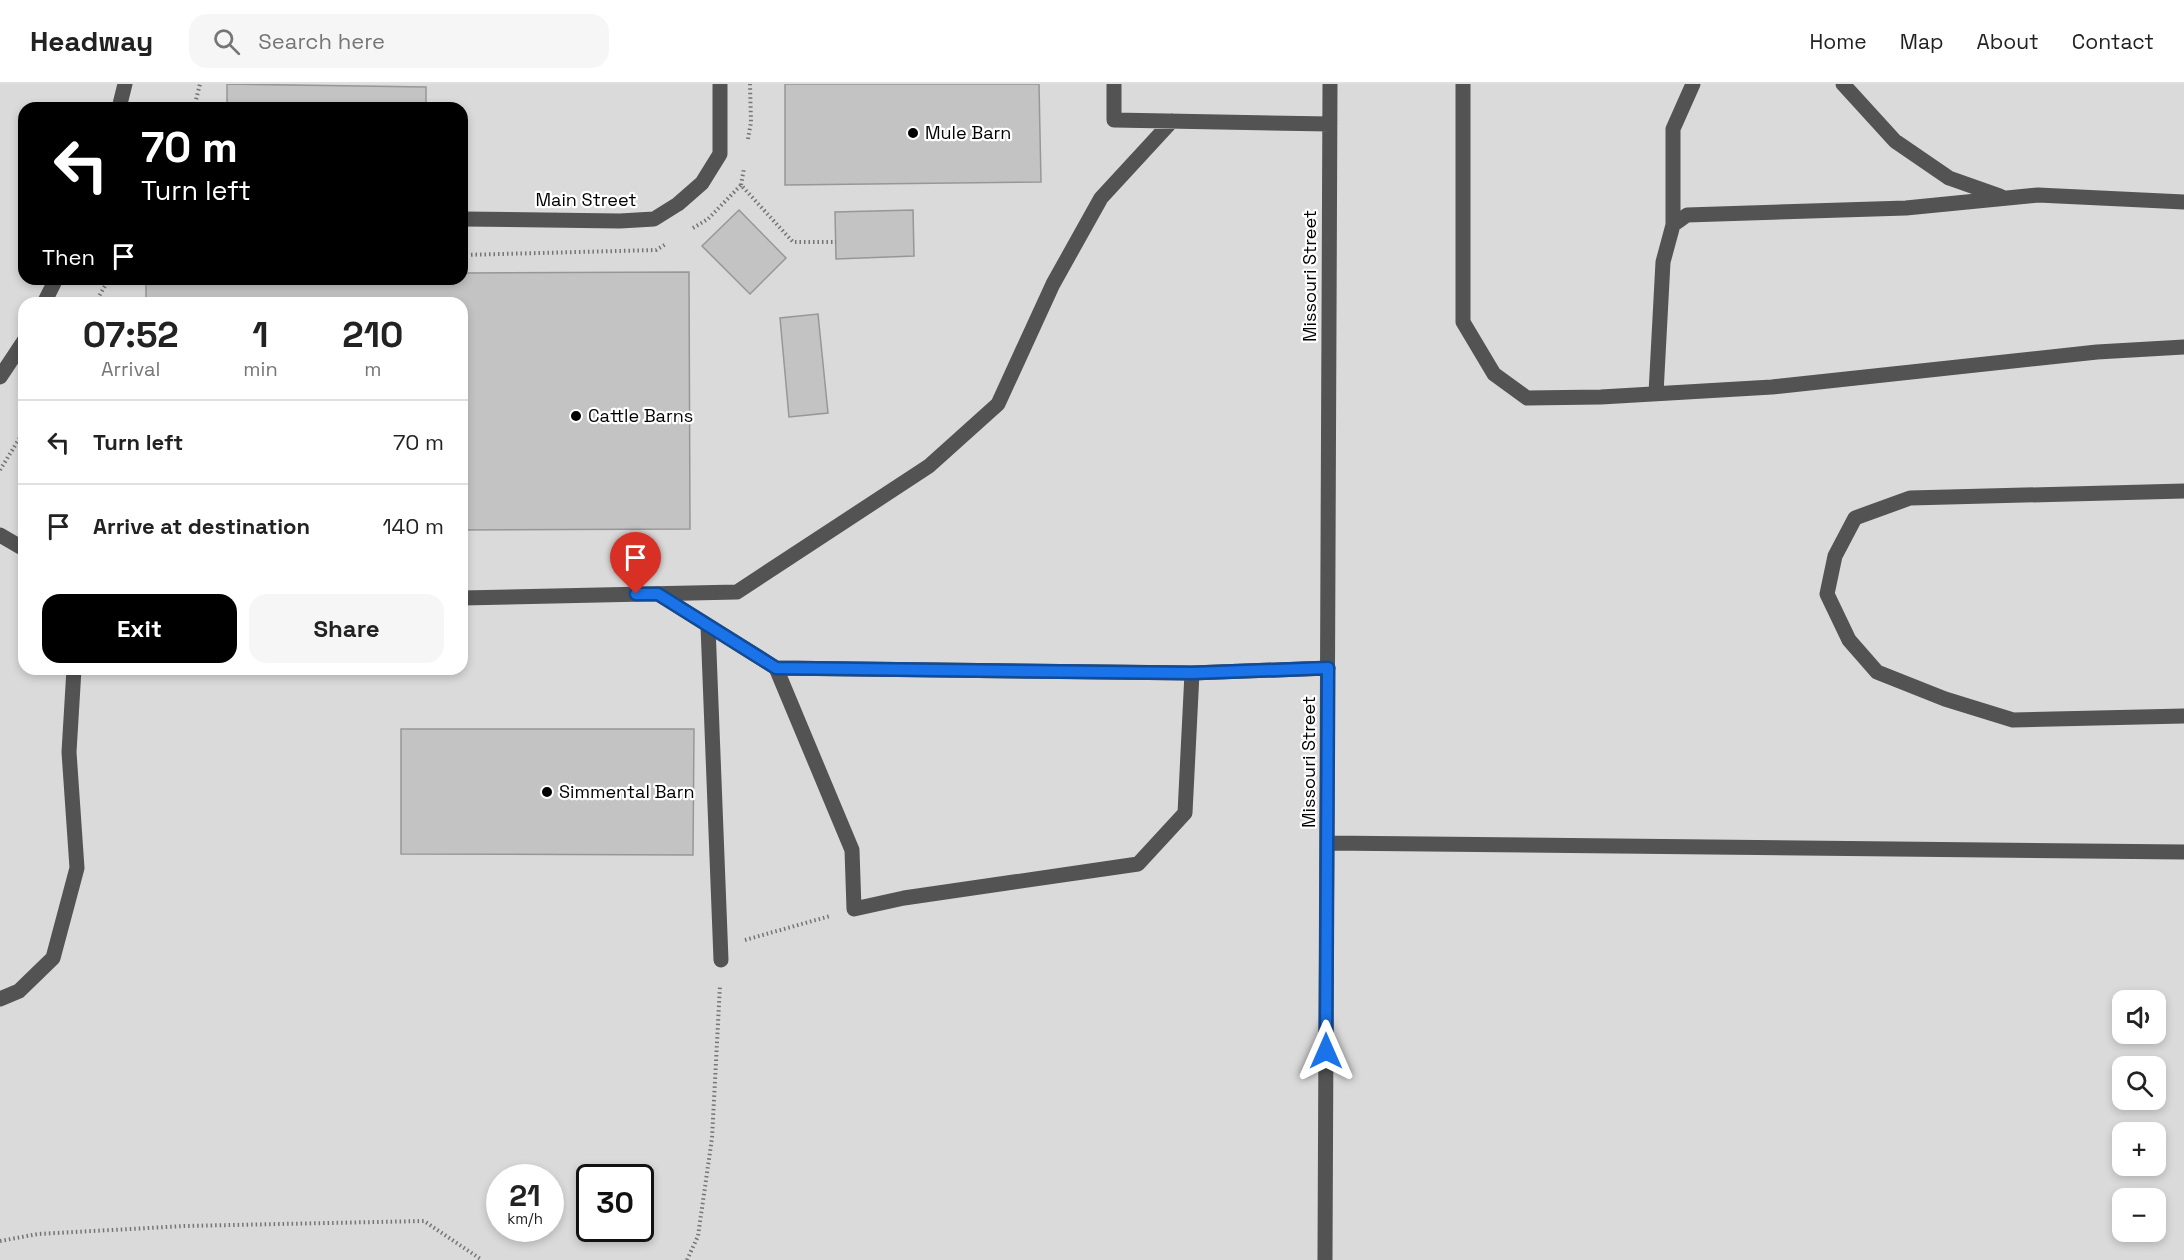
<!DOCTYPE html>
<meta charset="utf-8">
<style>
:root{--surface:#fff;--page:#f6f6f6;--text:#222;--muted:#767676;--line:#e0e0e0;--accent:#000}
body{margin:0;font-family:"Space Grotesk",sans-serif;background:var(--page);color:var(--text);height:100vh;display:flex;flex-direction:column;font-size:22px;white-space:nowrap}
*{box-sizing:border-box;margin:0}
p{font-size:20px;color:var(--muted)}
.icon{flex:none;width:33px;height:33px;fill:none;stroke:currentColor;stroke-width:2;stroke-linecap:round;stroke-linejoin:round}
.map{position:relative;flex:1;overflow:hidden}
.sheet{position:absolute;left:18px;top:213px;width:450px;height:378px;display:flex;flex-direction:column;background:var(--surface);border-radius:18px;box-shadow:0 3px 9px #0003}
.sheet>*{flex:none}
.guide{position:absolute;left:18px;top:18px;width:450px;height:183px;border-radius:18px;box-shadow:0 3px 9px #0003;background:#000;color:#fff;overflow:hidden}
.controls{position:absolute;left:2112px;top:906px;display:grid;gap:12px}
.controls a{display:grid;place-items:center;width:54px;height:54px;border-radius:12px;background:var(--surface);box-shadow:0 3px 9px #0003;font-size:30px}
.speed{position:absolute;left:486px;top:1080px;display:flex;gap:12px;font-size:30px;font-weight:700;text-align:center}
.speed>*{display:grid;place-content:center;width:78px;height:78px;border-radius:50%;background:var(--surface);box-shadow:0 3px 9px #0003;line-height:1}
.speed small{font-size:15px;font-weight:400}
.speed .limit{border:3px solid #111;border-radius:9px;background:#fff;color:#111}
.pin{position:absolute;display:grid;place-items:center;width:51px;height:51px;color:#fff;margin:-62px -26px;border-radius:50% 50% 50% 0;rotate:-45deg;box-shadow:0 0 6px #0007}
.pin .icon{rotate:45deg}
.me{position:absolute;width:66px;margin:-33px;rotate:0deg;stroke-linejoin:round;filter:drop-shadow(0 0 4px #0008)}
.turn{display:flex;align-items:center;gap:21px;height:126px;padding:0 24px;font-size:27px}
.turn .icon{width:78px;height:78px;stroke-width:2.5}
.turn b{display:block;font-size:42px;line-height:51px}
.then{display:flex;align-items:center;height:57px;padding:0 24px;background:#0003;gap:12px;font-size:22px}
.eta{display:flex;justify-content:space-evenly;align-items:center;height:102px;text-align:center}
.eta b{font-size:36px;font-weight:700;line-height:42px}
.cta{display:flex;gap:12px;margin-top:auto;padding:12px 24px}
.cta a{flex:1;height:69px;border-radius:18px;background:var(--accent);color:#fff;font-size:24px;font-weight:700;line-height:69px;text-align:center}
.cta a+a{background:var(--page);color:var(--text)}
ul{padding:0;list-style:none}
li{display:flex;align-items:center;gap:18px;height:84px;padding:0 24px;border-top:2px solid var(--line)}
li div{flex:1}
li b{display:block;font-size:22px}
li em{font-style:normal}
header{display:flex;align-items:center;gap:36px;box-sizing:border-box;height:84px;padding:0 30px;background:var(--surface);border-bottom:2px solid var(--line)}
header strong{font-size:28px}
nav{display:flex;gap:33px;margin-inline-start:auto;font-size:21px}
.search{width:420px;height:54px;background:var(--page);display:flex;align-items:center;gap:15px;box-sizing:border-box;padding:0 21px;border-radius:18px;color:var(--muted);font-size:22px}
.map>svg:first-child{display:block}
.green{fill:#dadada;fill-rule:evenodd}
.building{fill:#c3c3c3;stroke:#979797;stroke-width:1.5}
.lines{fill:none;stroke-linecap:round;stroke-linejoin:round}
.path{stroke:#757575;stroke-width:4;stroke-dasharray:1.5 3;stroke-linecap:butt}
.minor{stroke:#535353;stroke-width:15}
.route-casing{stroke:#114b97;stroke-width:15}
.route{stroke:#1a73e8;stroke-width:10}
.poi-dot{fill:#000;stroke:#fff;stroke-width:2}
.labels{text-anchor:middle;stroke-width:4.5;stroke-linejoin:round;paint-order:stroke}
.poi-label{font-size:18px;fill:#000;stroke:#fff;text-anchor:start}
.street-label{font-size:18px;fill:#000;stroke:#fff}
</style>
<header>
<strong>Headway</strong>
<div class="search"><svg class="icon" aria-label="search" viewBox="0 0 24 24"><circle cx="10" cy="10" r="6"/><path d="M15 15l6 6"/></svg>Search here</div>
<nav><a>Home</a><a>Map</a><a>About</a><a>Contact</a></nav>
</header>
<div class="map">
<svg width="2184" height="1176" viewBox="0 0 2184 1176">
<rect width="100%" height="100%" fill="#fff"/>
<path class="green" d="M0,0H2184V1176H0ZM24,24H462V195H24ZM24,219H462V585H24ZM2122,916H2156V950H2122ZM2122,982H2156V1016H2122ZM2122,1048H2156V1082H2122ZM500,1094H550V1144H500ZM590,1094H640V1144H590ZM2122,1114H2156V1148H2122Z"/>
<path class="building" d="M227,0L426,3V24H227Z
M785,0H1039L1041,98L785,101Z
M739,126L786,174L750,210L702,162Z
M913,126L914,172L836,175L835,128Z
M689,188L690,445L462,446V219H146V195H462V189Z
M818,230L828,329L789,333L780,234Z
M401,645H694L693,771L401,770Z"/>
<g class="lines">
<path class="path" d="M194,24L200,0
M748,55L751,38L750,0
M741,101L744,84
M693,144L708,135L741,101L793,158H836
M462,171L656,166L666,160
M95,219L109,195
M0,386L24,347
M745,856L830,832
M0,1157L38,1150L184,1142L424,1137L482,1176
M687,1176L698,1152L712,1054L720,901"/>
<path class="minor" d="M1114,0V36L1330,40
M1463,0V238L1494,290L1527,314L1601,313L1772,303L2097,268L2184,263
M1843,0L1895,57L1949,94L2000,112
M119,24L125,0
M462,135L620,137L654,135L678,120L702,99L720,70V0
M1673,141V45L1693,0
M44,219L56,195
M0,293L24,257
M1656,309L1663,178L1673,141L1687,131L1906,124L2038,111L2184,118
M2184,407L1910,414L1855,434L1835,472L1827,510L1849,556L1877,588L1945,615L2013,636L2184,632
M0,451L24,465
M658,510L776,584L1192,589L1328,584
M462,514L737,508L929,382L998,320L1053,200L1101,114L1172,37
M708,542L721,876
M776,584L852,766L854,825L904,814L1138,780L1185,729L1192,589
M1328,759L2184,768
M0,915L19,907L53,874L77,784L69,668L74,585
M1325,1176L1330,0"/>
</g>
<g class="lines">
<g class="route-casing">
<path id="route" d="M636,510H658L776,584L1192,589L1328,584L1326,967"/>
</g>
<use href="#route" class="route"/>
</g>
<g class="poi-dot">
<circle cx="913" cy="49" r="6"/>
<circle cx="576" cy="332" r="6"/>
<circle cx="547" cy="708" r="6"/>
</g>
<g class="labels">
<g class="poi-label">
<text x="925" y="55">Mule Barn</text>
<text x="588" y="338">Cattle Barns</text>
<text x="559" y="714">Simmental Barn</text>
</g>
<g class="street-label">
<text x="586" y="122">Main Street</text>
<text transform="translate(1310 192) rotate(-90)" y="6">Missouri Street</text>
<text transform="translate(1309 678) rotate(-90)" y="6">Missouri Street</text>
</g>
</g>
</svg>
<div class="controls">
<a><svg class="icon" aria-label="sound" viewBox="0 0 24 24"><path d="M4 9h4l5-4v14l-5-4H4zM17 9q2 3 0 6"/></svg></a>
<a><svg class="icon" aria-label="search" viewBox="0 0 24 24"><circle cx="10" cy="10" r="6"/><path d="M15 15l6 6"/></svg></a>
<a>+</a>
<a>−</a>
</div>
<div class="speed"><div>21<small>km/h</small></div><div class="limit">30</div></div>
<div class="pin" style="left:636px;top:510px;background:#d93025"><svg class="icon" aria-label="arrive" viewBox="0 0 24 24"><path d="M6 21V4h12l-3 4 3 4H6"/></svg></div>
<svg class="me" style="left:1326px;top:967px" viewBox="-20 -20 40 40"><path d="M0-17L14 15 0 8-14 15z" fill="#1a73e8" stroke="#fff" stroke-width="4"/></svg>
<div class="guide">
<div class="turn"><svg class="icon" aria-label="left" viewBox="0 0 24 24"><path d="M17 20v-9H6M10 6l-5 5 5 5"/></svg><div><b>70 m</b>Turn left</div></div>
<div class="then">Then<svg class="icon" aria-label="arrive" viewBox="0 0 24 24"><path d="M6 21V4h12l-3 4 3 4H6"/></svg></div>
</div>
<section class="sheet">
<div class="eta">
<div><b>07:52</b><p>Arrival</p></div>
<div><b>1</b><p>min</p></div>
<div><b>210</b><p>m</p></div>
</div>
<ul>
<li><svg class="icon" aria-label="left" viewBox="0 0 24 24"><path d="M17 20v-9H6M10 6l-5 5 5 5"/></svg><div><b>Turn left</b></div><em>70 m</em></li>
<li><svg class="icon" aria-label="arrive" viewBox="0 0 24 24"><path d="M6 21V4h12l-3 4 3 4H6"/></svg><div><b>Arrive at destination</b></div><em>140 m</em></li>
</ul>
<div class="cta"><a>Exit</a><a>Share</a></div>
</section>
</div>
